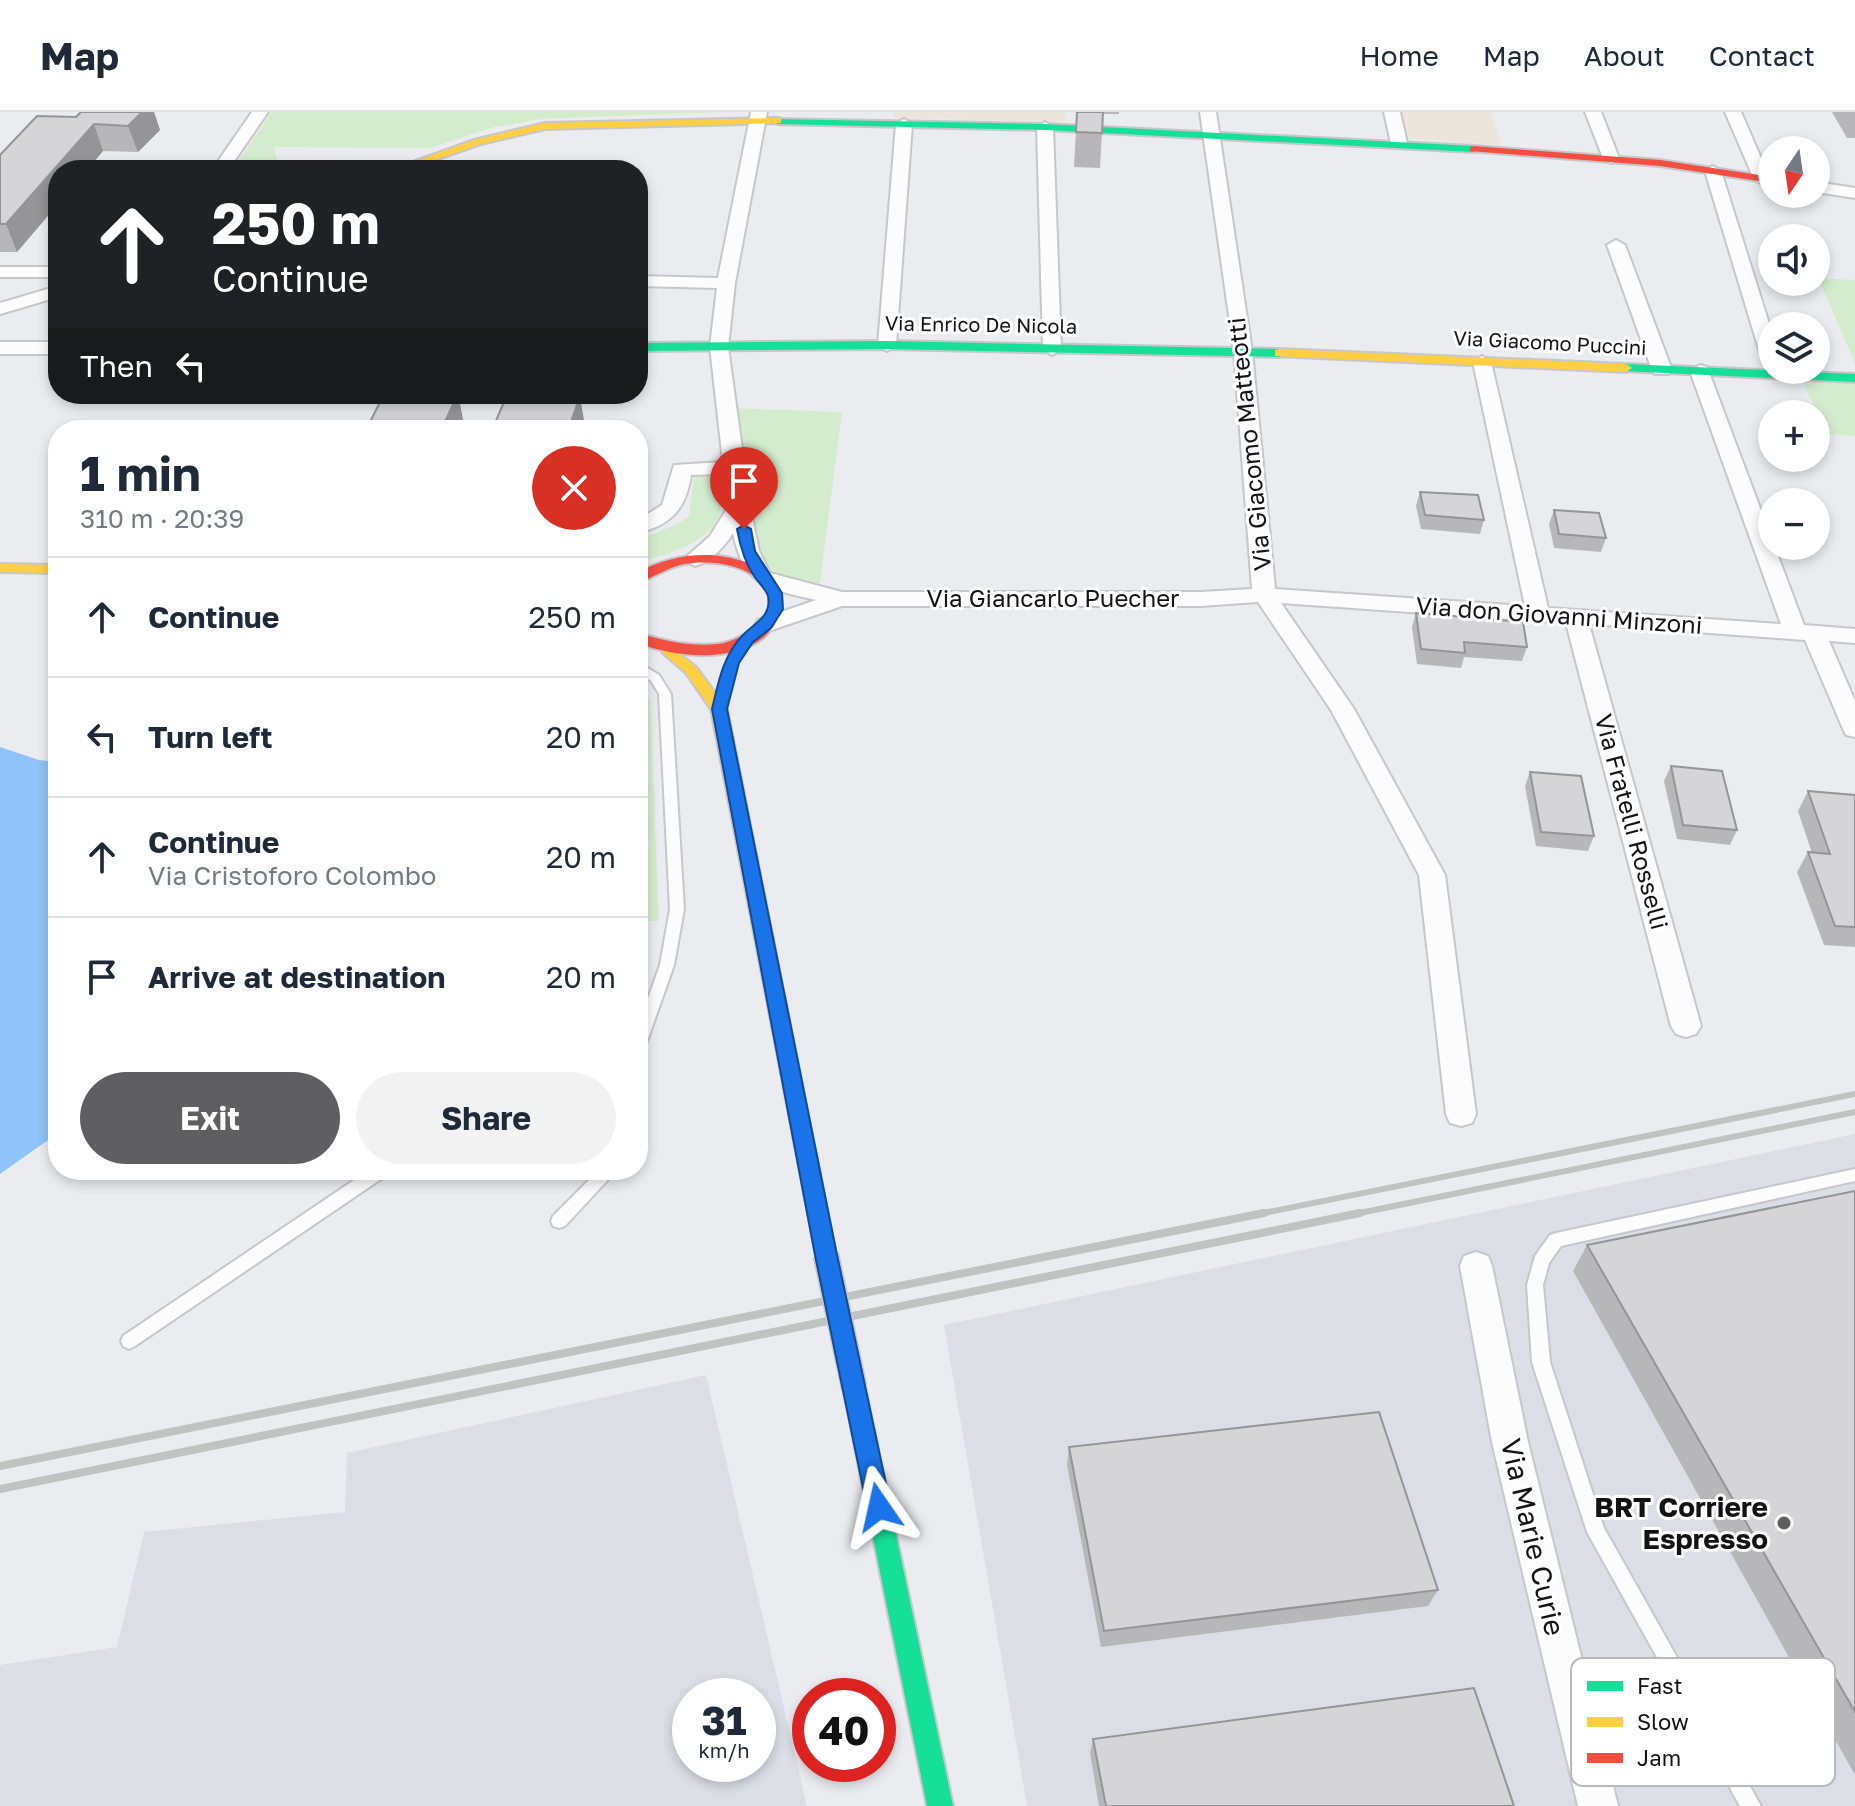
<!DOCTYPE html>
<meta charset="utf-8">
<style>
:root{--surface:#fff;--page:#f2f2f3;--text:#1f2937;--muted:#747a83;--line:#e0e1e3;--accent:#5f5f62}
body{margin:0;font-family:"Golos Text",sans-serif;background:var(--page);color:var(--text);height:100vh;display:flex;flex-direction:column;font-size:30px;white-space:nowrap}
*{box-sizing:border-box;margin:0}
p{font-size:26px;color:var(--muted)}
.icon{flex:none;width:44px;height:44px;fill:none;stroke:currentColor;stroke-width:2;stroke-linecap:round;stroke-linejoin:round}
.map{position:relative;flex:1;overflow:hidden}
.side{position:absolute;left:48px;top:308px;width:600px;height:760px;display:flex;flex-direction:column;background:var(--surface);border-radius:32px;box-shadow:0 4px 12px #0003}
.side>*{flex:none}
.guide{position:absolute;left:48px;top:48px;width:600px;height:244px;border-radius:32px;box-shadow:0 4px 12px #0003;background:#202124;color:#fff;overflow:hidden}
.needle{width:52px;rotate:193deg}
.controls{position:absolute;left:1758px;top:24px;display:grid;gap:16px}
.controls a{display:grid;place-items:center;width:72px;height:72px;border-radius:50%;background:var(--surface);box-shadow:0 4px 12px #0003;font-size:40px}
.speed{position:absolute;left:672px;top:1566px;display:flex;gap:16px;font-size:40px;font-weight:700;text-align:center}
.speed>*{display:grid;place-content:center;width:104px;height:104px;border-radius:50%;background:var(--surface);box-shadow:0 4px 12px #0003;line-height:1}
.speed small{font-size:20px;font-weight:400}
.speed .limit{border:12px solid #d22;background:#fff;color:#111}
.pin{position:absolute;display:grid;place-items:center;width:68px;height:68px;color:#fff;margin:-82px -34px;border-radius:50% 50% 50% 0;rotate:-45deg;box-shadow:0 0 8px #0007}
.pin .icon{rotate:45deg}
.me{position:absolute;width:88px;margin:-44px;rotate:349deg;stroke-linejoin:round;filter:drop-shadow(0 0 6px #0008)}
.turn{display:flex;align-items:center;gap:28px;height:168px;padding:0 32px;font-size:36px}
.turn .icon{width:104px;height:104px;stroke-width:2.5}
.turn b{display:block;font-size:56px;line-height:68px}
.then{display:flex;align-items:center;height:76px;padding:0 32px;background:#0003;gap:16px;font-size:30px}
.round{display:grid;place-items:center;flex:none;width:84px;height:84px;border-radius:42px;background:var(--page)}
.headline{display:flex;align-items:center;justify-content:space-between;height:136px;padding:0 32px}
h1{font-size:48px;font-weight:700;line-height:60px}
.action{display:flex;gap:16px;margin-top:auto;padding:16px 32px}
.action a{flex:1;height:92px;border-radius:48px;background:var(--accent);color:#fff;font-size:32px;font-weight:700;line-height:92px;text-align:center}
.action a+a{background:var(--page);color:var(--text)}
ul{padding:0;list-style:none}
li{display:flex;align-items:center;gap:24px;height:120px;padding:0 32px;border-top:2px solid var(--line)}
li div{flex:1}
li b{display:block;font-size:30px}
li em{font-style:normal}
header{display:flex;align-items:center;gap:48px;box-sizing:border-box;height:112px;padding:0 40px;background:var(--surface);border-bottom:2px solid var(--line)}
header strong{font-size:38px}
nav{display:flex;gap:44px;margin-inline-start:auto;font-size:28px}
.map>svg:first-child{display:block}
.built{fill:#dcdee6;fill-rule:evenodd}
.education{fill:#ece5dc}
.green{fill:#d4ecce}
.water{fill:#90c3f8}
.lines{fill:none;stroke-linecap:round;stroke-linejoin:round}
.lane-casing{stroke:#c7c7cb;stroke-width:4}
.street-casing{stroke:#c7c7cb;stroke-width:4}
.fast-casing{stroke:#c7c7cb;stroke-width:4}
.slow-casing{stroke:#c7c7cb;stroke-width:4}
.jam-casing{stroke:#c7c7cb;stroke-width:4}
.lane{fill:#fcfcfd;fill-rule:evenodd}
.street{fill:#fcfcfd;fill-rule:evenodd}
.fast{fill:#16e098;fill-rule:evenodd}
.slow{fill:#ffcf43;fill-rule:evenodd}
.jam{fill:#f24e42;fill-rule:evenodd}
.rail-far1{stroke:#c1c2c2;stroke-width:6}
.rail{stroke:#c1c2c2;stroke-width:8}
.jam-bridge-casing{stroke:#c7c7cb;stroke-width:27;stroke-linecap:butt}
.jam-bridge{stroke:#f24e42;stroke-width:23}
.wall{fill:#b7b6b9}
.shaded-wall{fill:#959496}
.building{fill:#d5d4d7;stroke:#959496;stroke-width:2}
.route{fill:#1a73e8;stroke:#114b97;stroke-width:2}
.poi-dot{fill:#5f5f62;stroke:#fff;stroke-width:3}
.labels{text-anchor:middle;stroke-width:6;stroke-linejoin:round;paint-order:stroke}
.far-street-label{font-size:20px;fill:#131315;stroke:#fff}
.street-label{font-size:24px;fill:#131315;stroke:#fff}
.near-poi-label{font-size:28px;font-weight:bold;fill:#131315;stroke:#fff;text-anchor:end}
.near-street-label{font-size:28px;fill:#131315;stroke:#fff}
.key{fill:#fff;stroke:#b8b8b9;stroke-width:2}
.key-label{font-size:22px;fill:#131315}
</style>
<header>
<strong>Map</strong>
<nav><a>Home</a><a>Map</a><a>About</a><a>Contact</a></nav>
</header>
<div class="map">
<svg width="1855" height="1694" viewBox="0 0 1855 1694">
<rect width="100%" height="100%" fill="#ebecf0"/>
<path class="built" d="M1855,1022V1694H1027L944,1213Z
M706,1263L807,1694H0V1553L117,1535L144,1420L345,1400L347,1341ZM690,1584H758V1652H690Z"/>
<path class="education" d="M894,0H1065V10L893,6Z
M1401,0H1490L1501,33L1408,27Z"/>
<path class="green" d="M272,0H717L543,7L494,15L430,36L274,35L280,58H232Z
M1818,166L1855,168V251Z
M1802,269L1855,271V324L1828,322Z
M730,296L842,300L820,470L814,475C797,472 779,472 768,459C743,431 737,336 730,296Z
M721,363C721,375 723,389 720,401C714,429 663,445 638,450V428L678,412L689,404L694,364Z
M638,571L650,588L659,809H638Z"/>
<path class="water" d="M0,635L39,648L58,650V1021L0,1062Z"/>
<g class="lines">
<g class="lane-casing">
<path id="lane" d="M638,550L659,563L671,582L684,797L674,853L645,935L643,939L638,941V914L660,853L670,797L659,582L651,569L638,560Z
M1855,1057V1069L1561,1134L1549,1151L1543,1173L1550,1250L1604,1416L1761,1694H1740L1587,1420L1532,1250L1527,1173L1535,1144L1550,1123L1556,1121Z
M369,1058H389L387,1063L135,1234L129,1237L123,1234L121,1229L123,1224Z
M599,1058H617L565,1114L559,1116L553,1114L551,1109L553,1104Z"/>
</g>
<g class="street-casing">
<path id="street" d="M252,0H268L228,58H212Z
M751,0H767L735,171L728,235L750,395L759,439L770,461L842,480H1201L1252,477L1234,239L1200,0H1216L1252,239L1275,477L1525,494L1473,250L1482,244L1491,250L1548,496L1781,512L1690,259L1700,253L1707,255L1804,513L1855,517V531L1829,529L1855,589V625L1846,623L1843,617L1805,528L1589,512L1701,914L1696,922L1686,925L1676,922L1671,914L1566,511L1281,491L1354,597L1445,763L1476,1002L1472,1011L1461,1014L1450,1011L1446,1002L1419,763L1331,598L1258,490L1201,494H842L766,520L758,518L755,513L758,508L816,488C767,477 744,474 733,421C725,434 711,450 695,454L684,447L710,424L728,395L725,362L691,363C686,397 671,413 638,421V408L662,393L674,353L723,350L710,235L717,176L638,174V164L718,166Z
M1384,0H1400L1407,31L1405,34L1399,36L1391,31Z
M1585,0H1601L1619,46L1617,49L1611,51L1603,46Z
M1725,0H1741L1770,67L1768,70L1762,72L1754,67Z
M904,7L912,12L896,233L887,239L878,233L896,12Z
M1045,10L1053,15L1061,237L1052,243L1043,237L1037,15Z
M1713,54L1721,59L1772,221V257L1763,251L1705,59Z
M1816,70L1855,76V86L1816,80Z
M1616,128L1625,133L1672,258L1669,262H1655L1652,258L1607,133Z
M0,155H58V165H0Z
M58,174V185L0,202V191Z
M0,230H58V242H0Z
M1476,1140L1488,1144L1492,1154L1528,1330L1618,1694H1578L1492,1330L1460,1154L1464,1144Z"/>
</g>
<g class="fast-casing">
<path id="fast" d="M775,7L1045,12L1474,34L1479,37L1474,40L1045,18L778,12L773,9Z
M887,229L1279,237L1285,241L1279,245L887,237L638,239V231Z
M1626,252L1855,262V270L1622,259V253Z
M854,1265L862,1268L865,1275L953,1694H927L843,1275L846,1268Z"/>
</g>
<g class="slow-casing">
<path id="slow" d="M778,6L781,7V11L545,17L481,32L406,58H391L474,28L545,11Z
M1279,237L1626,252L1632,256L1626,260L1275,244V238Z
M0,452L58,453V461L0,460Z
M668,533L696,555L727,597L836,1143L833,1149L826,1152L819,1149L816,1143L711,597L686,561L663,541L661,538Z"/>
</g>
<g class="jam-casing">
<path id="jam" d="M1474,34L1660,48L1772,65V71L1660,54L1470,39V35Z
M711,443C742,446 790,458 780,500C777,510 771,519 763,526C731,551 674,545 638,531V521C665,529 689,535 718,532C744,529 788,499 761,470C743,451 708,448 684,452C668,455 654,466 638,470V460C662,448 684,442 711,443Z"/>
</g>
<use href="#lane" class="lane"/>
<use href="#street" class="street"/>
<use href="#fast" class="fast"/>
<use href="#slow" class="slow"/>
<use href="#jam" class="jam"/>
<path class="rail-far1" d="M1254,1103L1855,982
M1350,1103L1855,1000"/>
<path class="rail" d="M0,1354L1264,1101
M0,1377L1360,1101"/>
<g class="jam-bridge-casing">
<path id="jam-bridge" d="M826,1143L854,1275"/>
</g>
<use href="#jam-bridge" class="jam-bridge"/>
</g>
<path class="wall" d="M81,0H154L160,18L138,40L103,39L87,58H58V92L17,140H0V43L76,5Z
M1077,0H1119V2H1103L1100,56L1074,55Z
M1832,0H1855V26H1847Z
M1420,380L1484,408L1480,422L1421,417L1416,394Z
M1554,398L1606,426L1601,440L1554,436L1549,412Z
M1416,501L1527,535L1522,549L1464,545L1461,556L1417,552L1412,515Z
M1671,654L1737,718L1730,733L1677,727L1664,669Z
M1530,660L1594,724L1588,739L1536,734L1525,674Z
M1808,679L1855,683V835L1824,833L1797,760L1808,740L1812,741L1798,699Z
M1855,1079V1663L1573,1159L1587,1133Z
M1069,1335L1438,1478L1428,1494L1101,1535L1067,1353Z
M1093,1627L1514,1694H1099L1090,1641Z"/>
<path class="shaded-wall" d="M142,0H154L160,18L138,40L128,14Z
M94,12L103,39L87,58H58V92L17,140L6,112Z
M458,282L463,307L458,318H441Z
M580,285L584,308L580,318H568Z"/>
<path class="building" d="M81,0H142L128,14L94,12L6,112H0V43L37,4L76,5Z
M1077,0H1103L1102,21L1076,20Z
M384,282H458L441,318H366Z
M507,283L580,285L568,318H492Z
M1420,380L1478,383L1484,408L1425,403Z
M1554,398L1599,401L1606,426L1559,422Z
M1416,501L1523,510L1527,535L1464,530L1465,541L1421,537Z
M1671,654L1722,659L1737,718L1683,713Z
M1530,660L1581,664L1594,724L1541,720Z
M1808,679L1855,683V815L1835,814L1808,740L1830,742Z
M1855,1079V1600L1587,1133Z
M1379,1300L1438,1478L1104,1519L1069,1335Z
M1474,1576L1514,1694H1106L1093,1627Z"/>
<path class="route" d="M744,413L751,417L755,439L782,481L783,497L771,516L753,530L739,551L727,597L837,1143L891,1395L887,1403L879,1406L870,1403L867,1395L815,1143L712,597C718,572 723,543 743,523C754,511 772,505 768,484C766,477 758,470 754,464C744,449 740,434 737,417Z"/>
<circle class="poi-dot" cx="1784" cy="1411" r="8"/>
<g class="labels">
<g class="far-street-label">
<text transform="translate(981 213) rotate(1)" y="7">Via Enrico De Nicola</text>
<text transform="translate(1550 231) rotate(3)" y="7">Via Giacomo Puccini</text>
</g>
<g class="street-label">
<text transform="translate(1250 332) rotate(-96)" y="8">Via Giacomo Matteotti</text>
<text x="1053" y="495">Via Giancarlo Puecher</text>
<text transform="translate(1559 504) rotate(4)" y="8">Via don Giovanni Minzoni</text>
<text transform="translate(1631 710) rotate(75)" y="8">Via Fratelli Rosselli</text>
</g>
<g class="near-poi-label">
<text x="1768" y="1405">BRT Corriere<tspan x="1768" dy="32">Espresso</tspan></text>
</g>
<g class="near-street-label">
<text transform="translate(1533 1425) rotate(77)" y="10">Via Marie Curie</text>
</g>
</g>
<rect x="1571" y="1546" width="264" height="128" rx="12" class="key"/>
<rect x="1587" y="1569" width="36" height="10" fill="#16e098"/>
<rect x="1587" y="1605" width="36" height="10" fill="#ffcf43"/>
<rect x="1587" y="1641" width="36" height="10" fill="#f24e42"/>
<g class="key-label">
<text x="1637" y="1582">Fast</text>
<text x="1637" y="1618">Slow</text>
<text x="1637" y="1654">Jam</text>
</g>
</svg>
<div class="controls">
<a><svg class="needle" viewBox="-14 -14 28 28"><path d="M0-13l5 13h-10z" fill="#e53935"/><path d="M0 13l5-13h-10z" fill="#747a83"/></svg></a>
<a><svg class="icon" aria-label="sound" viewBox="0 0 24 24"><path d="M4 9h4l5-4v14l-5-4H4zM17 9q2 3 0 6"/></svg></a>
<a><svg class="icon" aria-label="layers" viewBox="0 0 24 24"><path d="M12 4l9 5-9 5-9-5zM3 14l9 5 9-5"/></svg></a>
<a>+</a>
<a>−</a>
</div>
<div class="speed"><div>31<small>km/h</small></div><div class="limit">40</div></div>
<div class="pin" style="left:744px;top:417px;background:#d93025"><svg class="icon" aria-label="arrive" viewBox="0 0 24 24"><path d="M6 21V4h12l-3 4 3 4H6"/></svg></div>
<svg class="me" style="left:879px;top:1395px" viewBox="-20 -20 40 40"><path d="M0-17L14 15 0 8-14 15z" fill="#1a73e8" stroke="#fff" stroke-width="4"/></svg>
<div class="guide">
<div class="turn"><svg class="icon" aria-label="ahead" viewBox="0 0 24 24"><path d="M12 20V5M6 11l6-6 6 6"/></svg><div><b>250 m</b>Continue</div></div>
<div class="then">Then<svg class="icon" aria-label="left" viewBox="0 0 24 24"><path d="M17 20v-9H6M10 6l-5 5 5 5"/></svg></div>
</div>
<section class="side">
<div class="headline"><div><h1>1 min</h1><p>310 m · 20:39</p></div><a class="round" style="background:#d93025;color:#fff"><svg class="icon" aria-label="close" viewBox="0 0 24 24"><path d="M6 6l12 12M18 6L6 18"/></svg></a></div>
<ul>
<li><svg class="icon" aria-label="ahead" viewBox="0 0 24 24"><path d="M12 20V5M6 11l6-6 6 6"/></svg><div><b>Continue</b></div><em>250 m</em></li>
<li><svg class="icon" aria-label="left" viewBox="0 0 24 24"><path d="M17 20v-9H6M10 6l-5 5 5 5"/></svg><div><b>Turn left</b></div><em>20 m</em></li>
<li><svg class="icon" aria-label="ahead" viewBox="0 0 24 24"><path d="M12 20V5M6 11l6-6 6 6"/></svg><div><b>Continue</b><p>Via Cristoforo Colombo</p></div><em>20 m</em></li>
<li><svg class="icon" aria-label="arrive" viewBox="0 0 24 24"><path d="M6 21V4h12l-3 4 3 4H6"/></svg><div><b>Arrive at destination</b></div><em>20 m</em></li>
</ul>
<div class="action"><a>Exit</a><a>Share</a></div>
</section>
</div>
